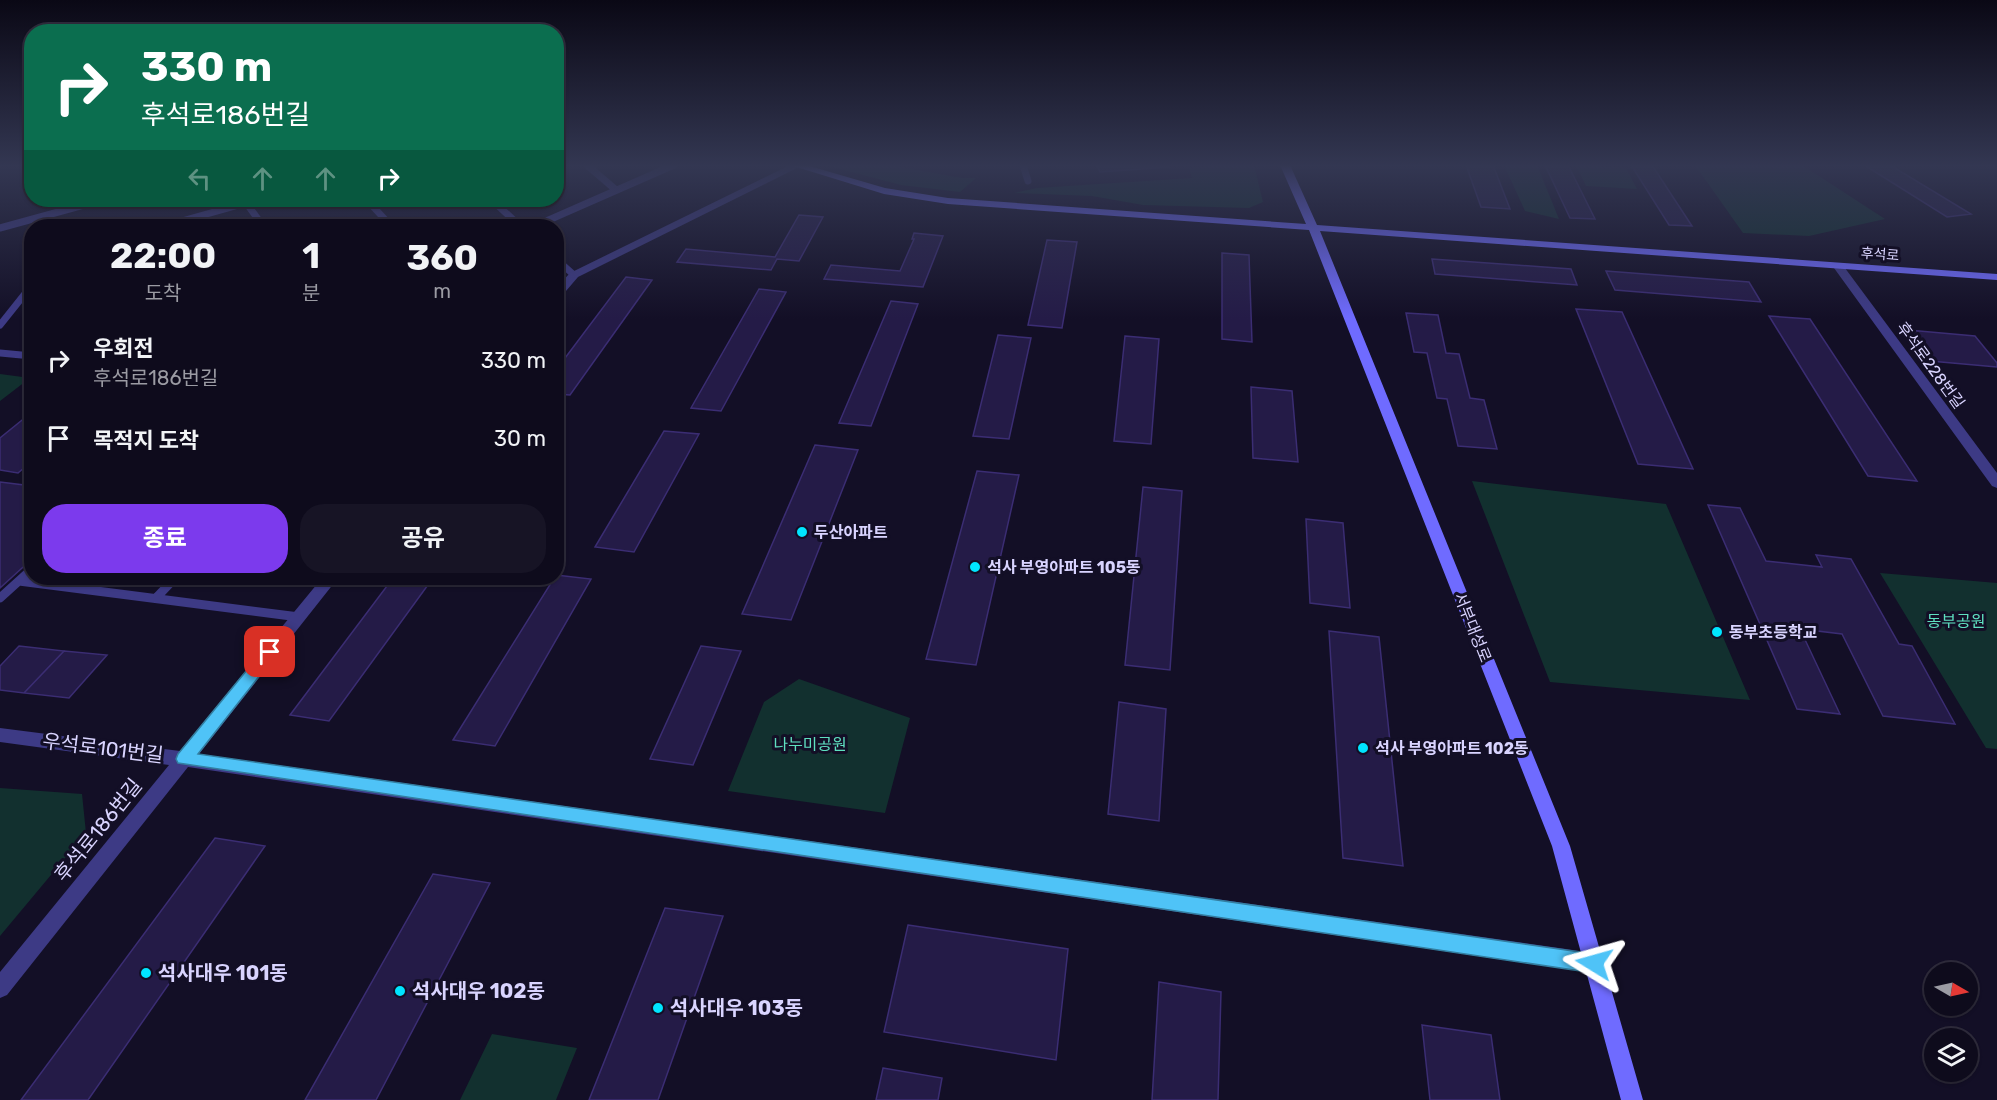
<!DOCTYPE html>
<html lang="ko">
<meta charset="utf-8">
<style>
:root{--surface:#0e0b1c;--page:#171425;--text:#f1f3f6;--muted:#9b9ba3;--line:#2e2b3b;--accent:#7c3aed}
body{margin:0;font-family:Rubik,"Noto Sans KR",sans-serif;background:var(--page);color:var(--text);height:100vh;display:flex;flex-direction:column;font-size:22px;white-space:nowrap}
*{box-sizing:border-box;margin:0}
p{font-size:20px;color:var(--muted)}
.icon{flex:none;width:33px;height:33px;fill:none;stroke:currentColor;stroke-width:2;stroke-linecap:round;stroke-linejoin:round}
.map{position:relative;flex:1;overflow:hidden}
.sheet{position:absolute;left:24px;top:219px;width:540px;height:366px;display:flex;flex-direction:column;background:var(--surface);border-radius:24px;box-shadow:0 2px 4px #0004,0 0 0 2px var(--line)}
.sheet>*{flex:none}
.guide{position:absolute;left:24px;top:24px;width:540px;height:183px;border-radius:24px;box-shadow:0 2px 4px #0004,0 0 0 2px var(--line);background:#0b6e4f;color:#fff;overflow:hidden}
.needle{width:39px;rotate:99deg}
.fabs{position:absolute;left:1924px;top:962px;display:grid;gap:12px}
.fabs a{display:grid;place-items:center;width:54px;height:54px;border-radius:50%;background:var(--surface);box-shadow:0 2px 4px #0004,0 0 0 2px var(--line);font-size:30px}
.pin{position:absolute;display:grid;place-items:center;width:51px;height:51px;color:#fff;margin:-26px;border-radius:12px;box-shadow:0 3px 9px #0006}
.me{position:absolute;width:66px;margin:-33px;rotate:278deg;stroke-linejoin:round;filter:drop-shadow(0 0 4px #0008)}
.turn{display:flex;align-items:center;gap:21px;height:126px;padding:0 18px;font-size:27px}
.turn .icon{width:78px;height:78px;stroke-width:2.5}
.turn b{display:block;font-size:42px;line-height:51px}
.lanes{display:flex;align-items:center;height:57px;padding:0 18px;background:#0003;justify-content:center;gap:30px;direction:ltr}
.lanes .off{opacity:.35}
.eta{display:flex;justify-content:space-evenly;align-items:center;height:102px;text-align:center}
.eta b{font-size:36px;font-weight:700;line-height:42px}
.cta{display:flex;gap:12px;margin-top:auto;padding:12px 18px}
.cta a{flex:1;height:69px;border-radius:24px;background:var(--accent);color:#fff;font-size:24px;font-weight:700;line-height:69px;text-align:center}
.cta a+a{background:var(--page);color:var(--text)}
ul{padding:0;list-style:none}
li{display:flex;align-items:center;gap:18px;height:78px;padding:0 18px}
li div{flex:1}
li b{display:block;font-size:22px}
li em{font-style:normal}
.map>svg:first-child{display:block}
.green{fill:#12302f}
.building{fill:#241b47;stroke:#3b2d73;stroke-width:1.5}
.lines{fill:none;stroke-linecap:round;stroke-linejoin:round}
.lane-far1{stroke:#3d3a85;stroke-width:7}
.lane{stroke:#3d3a85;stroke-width:9}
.street{fill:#3d3a85;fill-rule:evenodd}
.secondary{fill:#6f6bff;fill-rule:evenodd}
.route{fill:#4fc3f7;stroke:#337fa1;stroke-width:1.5}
.poi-dot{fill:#00e5ff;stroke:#130f26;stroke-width:2}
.labels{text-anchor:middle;stroke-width:6;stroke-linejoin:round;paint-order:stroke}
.far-street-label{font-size:14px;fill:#d9d4ff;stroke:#130f26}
.street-label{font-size:16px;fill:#d9d4ff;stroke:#130f26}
.poi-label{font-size:16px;font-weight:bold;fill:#d9d4ff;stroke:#130f26;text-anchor:start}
.park-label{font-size:16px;fill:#5fe0c0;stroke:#130f26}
.near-street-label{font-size:20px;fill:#d9d4ff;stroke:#130f26}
.near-poi-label{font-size:20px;font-weight:bold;fill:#d9d4ff;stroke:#130f26;text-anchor:start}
</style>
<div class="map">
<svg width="1997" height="1100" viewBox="0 0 1997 1100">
<rect width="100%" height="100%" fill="#130f26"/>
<path class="green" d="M825,165H889L962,178H976L960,192L901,185Z
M1222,165H1254L1263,202L1249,208L1143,205L1092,196L1014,193L1037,188L1192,178L1189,168Z
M1504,165H1537L1559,219L1525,211Z
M1576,165L1626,168L1637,189L1586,186Z
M1695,165H1802L1885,219L1809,236L1743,233Z
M0,374L30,378L0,401Z
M1472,481L1666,504L1750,700L1550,682Z
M1880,573L1997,583V749L1986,748Z
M799,679L910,718L885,813L728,791L764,702Z
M0,788L82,794L86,833L0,936Z
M492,1034L577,1048L556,1100H460Z"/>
<path class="building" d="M1097,165H1168L1169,167L1100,172Z
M1466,165H1493L1510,209L1481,207Z
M1545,165H1568L1595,219L1570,218Z
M1631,165H1652L1692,226L1669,225Z
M1864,165H1890L1971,214L1947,217Z
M799,215L823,217L799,261L777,259L771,270L677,262L686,249L775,257Z
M914,233L943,236L923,287L824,279L831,265L900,271L914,239H912Z
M1047,240L1077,242L1062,328L1028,325Z
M1222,253L1249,255L1252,342L1222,339Z
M1432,259L1571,269L1577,285L1435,274Z
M1606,271L1749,282L1761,302L1615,290Z
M626,277L652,280L570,395L556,394V370Z
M759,289L786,292L721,411L691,408Z
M891,301L918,304L871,426L839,423Z
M1576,309L1622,312L1693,469L1638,464Z
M1406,313L1438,315L1446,353L1459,354L1470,398L1484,400L1497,449L1458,446L1447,399L1437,398L1427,353L1414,352Z
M1769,316L1810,319L1917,481L1868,476Z
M1908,330L1975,336L1997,363V367L1930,361Z
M998,335L1031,338L1009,439L973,436Z
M1125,336L1159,339L1151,444L1114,441Z
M1251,387L1292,391L1298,462L1253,458Z
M32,412V461L18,473L0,470V438Z
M664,431L699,434L634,552L595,547Z
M815,445L858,450L791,620L742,614Z
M977,471L1019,475L976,665L926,659Z
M0,482L32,486V548L24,554L32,555V559L0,588Z
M1143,487L1182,491L1170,670L1125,665Z
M1708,505L1740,508L1766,561L1822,567L1816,555L1851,559L1899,644L1912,646L1955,724L1883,716L1842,634L1800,629L1840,714L1797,709Z
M1306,519L1343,523L1350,608L1310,603Z
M556,575L591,579L495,746L453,740Z
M393,578H433L329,721L290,715Z
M1329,631L1379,637L1403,866L1343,858Z
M19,646L64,651L24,693L0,690V666Z
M701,646L741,651L693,765L650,759Z
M64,651L107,655L69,698L24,693Z
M1119,702L1166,709L1159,821L1108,814Z
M215,838L265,846L88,1100H21Z
M433,874L490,883L376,1100H305Z
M665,908L723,916L658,1100H589Z
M908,925L1068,949L1056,1060L884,1032Z
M1159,982L1221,992L1218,1100H1152Z
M1422,1025L1491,1035L1500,1100H1430Z
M883,1068L942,1078L938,1100H876Z"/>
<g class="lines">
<path class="lane-far1" d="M587,165L616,190
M1023,165L1028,181
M244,200L263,226
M367,200L391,226
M492,200L520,226
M164,226L246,203
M535,226L674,165
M0,228L102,200
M556,259L574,275
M0,325L32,285
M0,353L32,356"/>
<path class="lane" d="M19,581L299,617
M0,598L32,569
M156,598L175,578"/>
<path class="street" d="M790,165L801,166L578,277L560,298L556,299V288L570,273Z
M1838,263L1842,264L1997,473V488L1992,486L1834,268V264Z
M322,578H338L199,754L1594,953L1601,956L1604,963L1601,970L1594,973L188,767L7,995L0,998V972L169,765L0,742V728L180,751Z"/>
<path class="secondary" d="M790,165H806L885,188L948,198L1306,224L1280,165H1290L1317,225L1997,274V280L1320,231L1570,846L1643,1100H1621L1552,846L1309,230L948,204L884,194Z"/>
</g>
<linearGradient id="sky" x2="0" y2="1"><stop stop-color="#0a0815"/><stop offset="0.52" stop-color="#333752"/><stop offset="1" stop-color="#333752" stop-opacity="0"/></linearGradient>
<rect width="1997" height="319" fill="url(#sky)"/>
<path class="route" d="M270,646L275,648L277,652L275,656L198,754L1594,954L1601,957L1604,963L1601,970L1594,973L178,763L176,759L178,754L265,648Z"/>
<g class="poi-dot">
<circle cx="802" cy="532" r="6"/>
<circle cx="975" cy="567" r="6"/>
<circle cx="1717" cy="632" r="6"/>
<circle cx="1363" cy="748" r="6"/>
<circle cx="146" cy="973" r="6"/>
<circle cx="400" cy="991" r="6"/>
<circle cx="658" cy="1008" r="6"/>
</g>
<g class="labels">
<g class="far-street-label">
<text transform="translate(1880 254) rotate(4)" y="5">후석로</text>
</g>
<g class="street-label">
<text transform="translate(1931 365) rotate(54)" y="6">후석로228번길</text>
<text transform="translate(1473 627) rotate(68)" y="6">서부대성로</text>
</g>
<g class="poi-label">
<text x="814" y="538">두산아파트</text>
<text x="987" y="573">석사 부영아파트 105동</text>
<text x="1729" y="638">동부초등학교</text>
<text x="1375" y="754">석사 부영아파트 102동</text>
</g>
<g class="park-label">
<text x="1956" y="627">동부공원</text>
<text x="810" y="750">나누미공원</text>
</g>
<g class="near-street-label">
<text transform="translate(103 748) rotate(7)" y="7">우석로101번길</text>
<text transform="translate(98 830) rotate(-51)" y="7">후석로186번길</text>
</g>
<g class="near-poi-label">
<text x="158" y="980">석사대우 101동</text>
<text x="412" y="998">석사대우 102동</text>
<text x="670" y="1015">석사대우 103동</text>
</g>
</g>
</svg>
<div class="fabs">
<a><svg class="needle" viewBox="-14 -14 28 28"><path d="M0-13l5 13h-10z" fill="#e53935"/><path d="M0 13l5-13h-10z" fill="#9b9ba3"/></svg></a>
<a><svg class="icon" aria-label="layers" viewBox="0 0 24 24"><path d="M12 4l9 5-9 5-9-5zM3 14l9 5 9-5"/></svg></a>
</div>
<div class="pin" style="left:270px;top:652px;background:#d93025"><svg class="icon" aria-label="arrive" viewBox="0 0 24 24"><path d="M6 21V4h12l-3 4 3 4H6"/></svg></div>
<svg class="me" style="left:1594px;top:963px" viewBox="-20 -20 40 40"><path d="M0-17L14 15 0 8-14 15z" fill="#4fc3f7" stroke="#fff" stroke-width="4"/></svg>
<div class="guide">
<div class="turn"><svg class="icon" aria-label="right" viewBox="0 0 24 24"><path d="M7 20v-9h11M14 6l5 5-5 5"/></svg><div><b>330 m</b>후석로186번길</div></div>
<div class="lanes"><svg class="icon off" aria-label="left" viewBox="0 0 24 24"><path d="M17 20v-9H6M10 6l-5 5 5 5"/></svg><svg class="icon off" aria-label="ahead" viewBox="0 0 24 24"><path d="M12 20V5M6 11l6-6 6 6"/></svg><svg class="icon off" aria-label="ahead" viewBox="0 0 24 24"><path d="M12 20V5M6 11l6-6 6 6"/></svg><svg class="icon" aria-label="right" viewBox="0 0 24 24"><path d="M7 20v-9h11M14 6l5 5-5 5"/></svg></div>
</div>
<section class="sheet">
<div class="eta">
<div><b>22:00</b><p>도착</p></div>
<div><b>1</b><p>분</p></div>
<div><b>360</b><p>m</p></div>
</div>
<ul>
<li><svg class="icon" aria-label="right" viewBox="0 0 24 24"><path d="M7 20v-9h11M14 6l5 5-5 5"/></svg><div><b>우회전</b><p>후석로186번길</p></div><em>330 m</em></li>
<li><svg class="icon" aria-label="arrive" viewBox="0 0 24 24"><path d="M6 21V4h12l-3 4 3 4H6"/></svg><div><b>목적지 도착</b></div><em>30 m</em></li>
</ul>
<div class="cta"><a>종료</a><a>공유</a></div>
</section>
</div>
